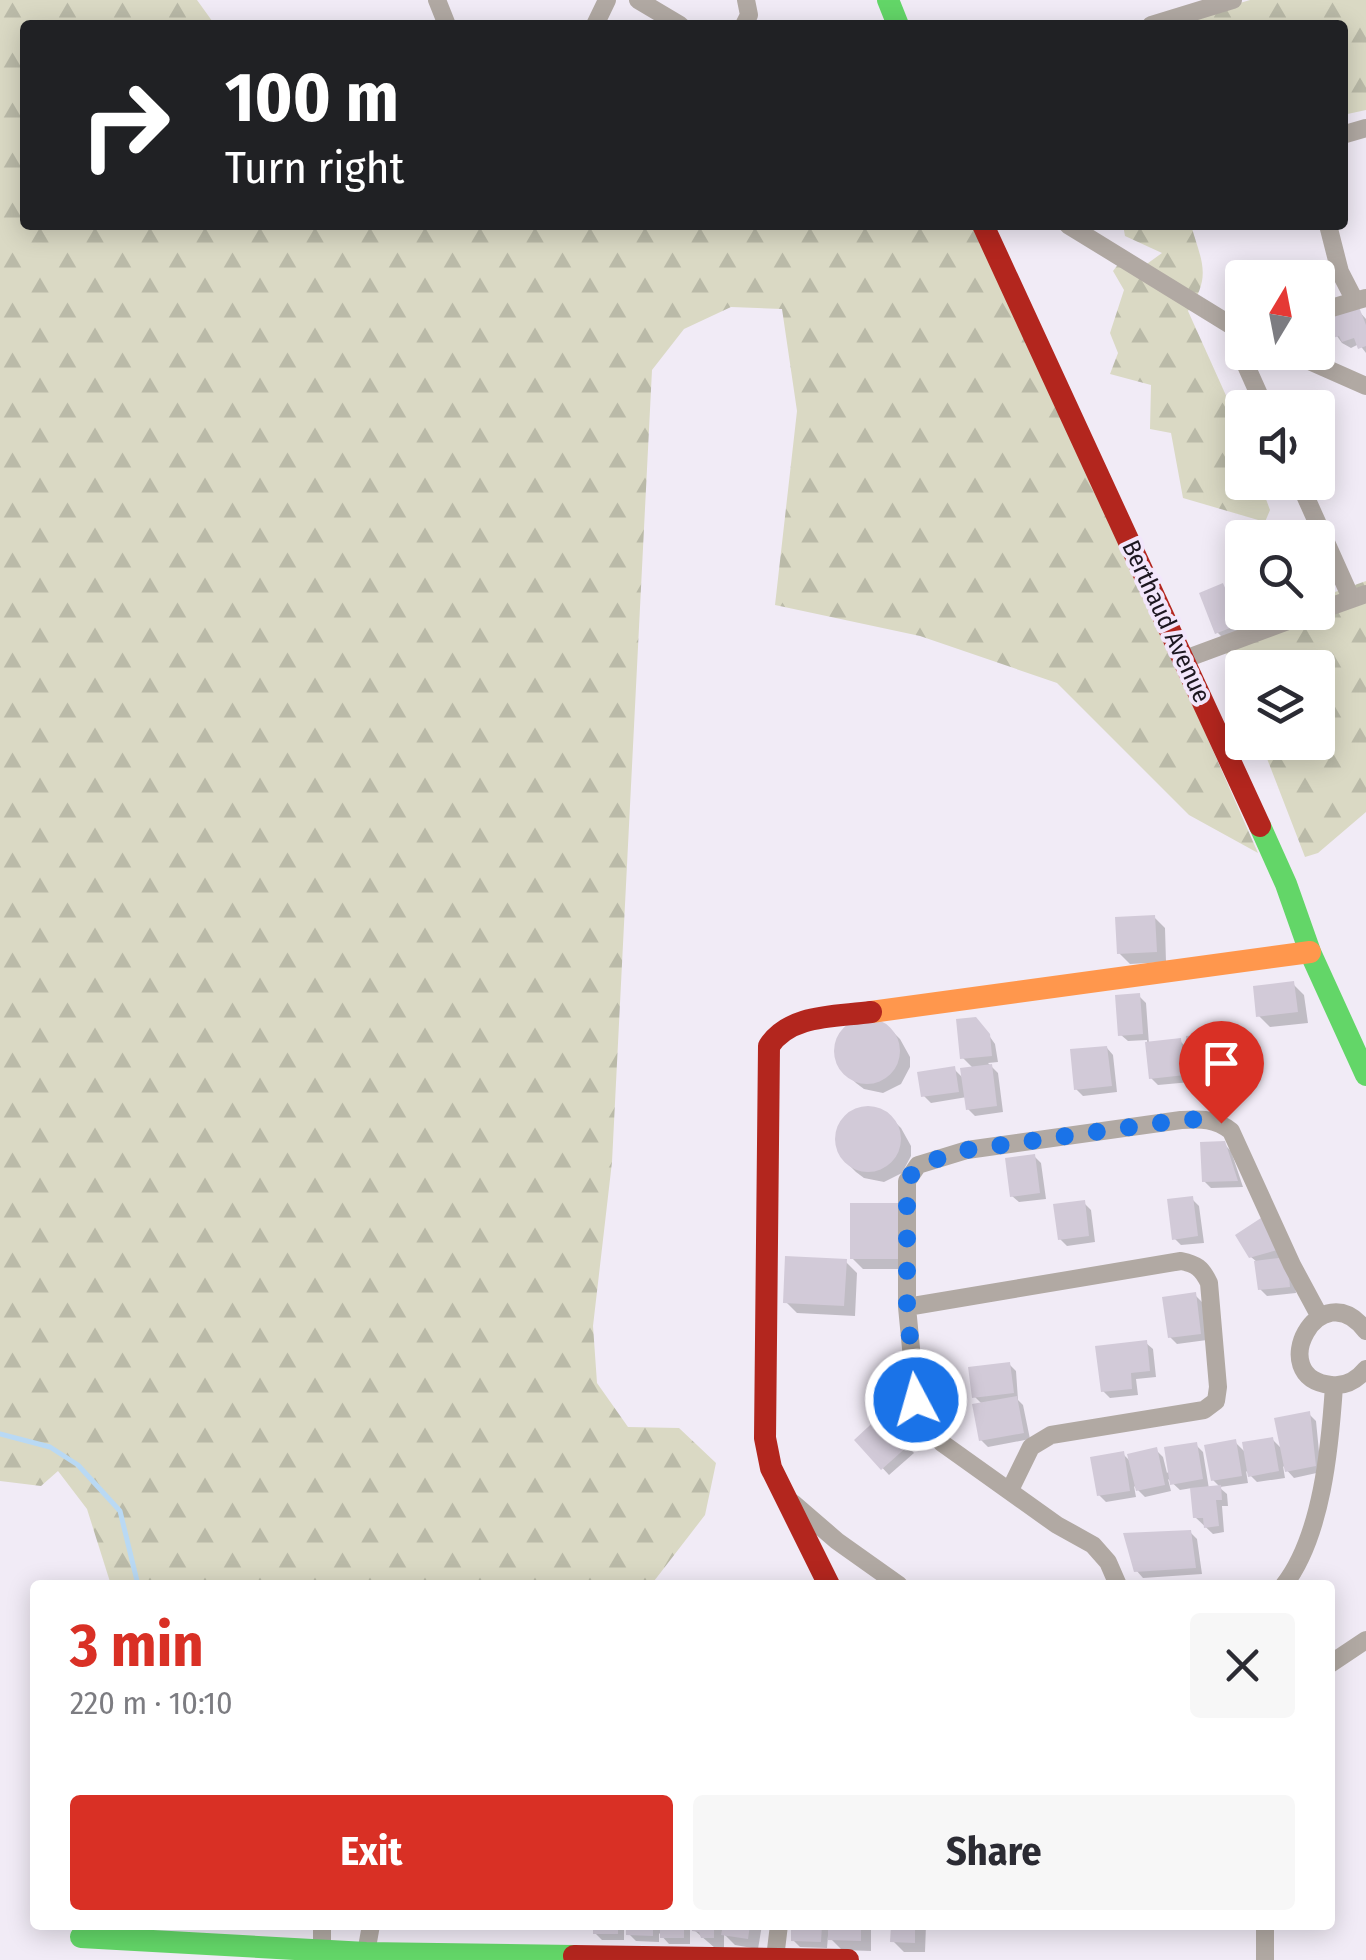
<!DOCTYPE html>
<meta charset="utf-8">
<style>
:root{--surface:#fff;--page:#f7f7f7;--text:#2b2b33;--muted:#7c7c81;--accent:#d93025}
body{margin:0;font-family:"Fira Sans Condensed",sans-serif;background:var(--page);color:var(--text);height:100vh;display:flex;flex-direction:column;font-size:38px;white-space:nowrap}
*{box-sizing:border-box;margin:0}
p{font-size:32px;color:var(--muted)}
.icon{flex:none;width:55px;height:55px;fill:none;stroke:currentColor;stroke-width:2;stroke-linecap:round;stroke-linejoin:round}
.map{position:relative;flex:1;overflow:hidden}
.panel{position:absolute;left:30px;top:1580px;width:1305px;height:350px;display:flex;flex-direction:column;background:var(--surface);border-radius:10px;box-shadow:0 5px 25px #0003}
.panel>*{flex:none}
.guide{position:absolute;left:20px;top:20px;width:1328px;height:210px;border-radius:10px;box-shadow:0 5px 25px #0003;background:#202124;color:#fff;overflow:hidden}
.needle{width:65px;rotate:10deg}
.buttons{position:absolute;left:1225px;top:260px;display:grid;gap:20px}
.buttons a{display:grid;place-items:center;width:110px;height:110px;border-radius:10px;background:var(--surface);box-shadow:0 5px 25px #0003;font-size:50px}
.pin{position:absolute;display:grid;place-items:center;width:85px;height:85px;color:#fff;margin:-102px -42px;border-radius:50% 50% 50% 0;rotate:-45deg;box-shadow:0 0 10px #0007}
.pin .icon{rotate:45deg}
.me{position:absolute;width:110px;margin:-55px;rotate:354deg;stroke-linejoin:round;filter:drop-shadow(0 0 8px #0008)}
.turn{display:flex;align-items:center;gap:35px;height:210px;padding:0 40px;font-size:45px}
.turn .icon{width:130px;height:130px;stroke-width:2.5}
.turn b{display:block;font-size:70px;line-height:85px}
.round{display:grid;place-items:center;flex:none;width:105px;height:105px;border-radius:10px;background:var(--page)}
.headline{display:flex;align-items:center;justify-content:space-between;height:170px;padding:0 40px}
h1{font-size:60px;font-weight:700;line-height:75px;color:var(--accent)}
.primary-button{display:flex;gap:20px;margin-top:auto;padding:20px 40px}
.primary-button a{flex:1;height:115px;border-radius:10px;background:var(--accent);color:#fff;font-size:40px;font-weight:700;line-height:115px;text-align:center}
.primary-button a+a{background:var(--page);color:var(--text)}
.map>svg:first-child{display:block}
.forest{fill:url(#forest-firs)}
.shadow{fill:#0003}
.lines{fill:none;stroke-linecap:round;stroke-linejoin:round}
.stream{stroke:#b9d9f4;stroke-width:5}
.building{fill:#d2cad8}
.street{stroke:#b1a9a3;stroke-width:18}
.fast{stroke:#63d668;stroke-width:22}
.slow{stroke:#ff974d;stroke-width:22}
.jam{stroke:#b3261e;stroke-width:22}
.route{stroke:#1a73e8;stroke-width:18;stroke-dasharray:0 32.4}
.labels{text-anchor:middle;stroke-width:8;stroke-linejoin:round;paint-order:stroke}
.street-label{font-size:25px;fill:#1c1720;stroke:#f2e6fb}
</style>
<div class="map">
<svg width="1366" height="1960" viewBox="0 0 1366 1960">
<defs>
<pattern id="forest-firs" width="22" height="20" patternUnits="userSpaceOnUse" patternTransform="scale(2.5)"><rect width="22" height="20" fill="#dad9c4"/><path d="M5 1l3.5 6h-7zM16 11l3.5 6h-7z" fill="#babaa8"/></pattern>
</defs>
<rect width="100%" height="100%" fill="#f1ebf6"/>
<path class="forest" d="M0,0H197L215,25H25V225H982L1258,853L1189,815L1057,683L920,636L775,605L797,411L782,309L731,307L684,329L652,370L612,1162L593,1326L597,1383L628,1427L679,1428L716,1463L705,1515L651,1585H111L87,1509L58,1471L41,1486L0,1481Z
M1250,0H1366V110L1343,115L1342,25H1181L1180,21Z
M1123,225H1191C1202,263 1212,276 1188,311L1237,420L1242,434V482L1260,483L1270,510L1265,522L1183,498L1171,433L1150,429L1151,385L1110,374L1118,353L1110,333L1124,290L1113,271L1126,254L1144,266L1162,253L1125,236Z
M1366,581V812L1318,853L1305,857L1261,743L1318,742V668H1242V696L1222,642L1318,612V598Z"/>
<path class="shadow" d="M1358,310L1366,319V353L1359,344L1351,348L1342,343L1334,332L1330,334L1323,327Z
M1222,586L1229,593L1245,631L1224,639L1218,633Z
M1154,917L1165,928L1166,962L1130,964L1119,953Z
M1293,984L1304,995L1308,1023L1270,1027L1259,1016Z
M1139,996L1146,1003L1149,1044L1180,1041L1189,1050L1214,1036L1221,1043L1224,1078L1198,1080L1190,1072L1191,1082L1158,1085L1151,1078L1147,1040L1128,1041L1121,1035Z
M859,1020L879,1022L888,1027L900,1039L910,1057V1067L901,1084L883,1093L864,1089L856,1083L844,1071L836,1052L842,1032Z
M983,1027L995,1044L998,1062L988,1063L998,1073L1003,1112L975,1116L968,1109L967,1097L931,1103L924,1096L954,1069L964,1079L973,1068L963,1058Z
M1107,1048L1113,1055L1117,1092L1083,1096L1076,1089Z
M859,1109L880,1111L889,1116L901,1128L911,1146V1156L902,1173L884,1182L864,1178L856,1172L844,1160L837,1141L842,1121Z
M1224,1144L1231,1151L1243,1187L1211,1188L1204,1181Z
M1034,1156L1041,1163L1046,1199L1019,1202L1012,1196Z
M1192,1199L1199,1206L1204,1243L1181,1245L1174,1238Z
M1084,1203L1091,1210L1095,1242L1067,1246L1060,1239Z
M852,1205L913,1269H863L852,1258Z
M1261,1221L1293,1267L1296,1293L1267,1296L1260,1289L1257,1262L1251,1257Z
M846,1262L857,1273L855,1316L797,1313L786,1302Z
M1195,1295L1202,1302L1207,1340L1177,1344L1170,1337Z
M1146,1343L1153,1349L1156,1377L1136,1379L1138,1395L1110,1398L1103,1391Z
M1009,1364L1016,1371L1018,1400L1023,1405L1030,1439L988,1447L981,1440L983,1405L975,1397Z
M1309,1414L1316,1421L1321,1472L1294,1478L1283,1466L1285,1478L1257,1482L1246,1471L1248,1483L1220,1487L1213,1480L1235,1442L1246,1453L1273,1440L1283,1450Z
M882,1418L914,1453L889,1475L857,1440Z
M1196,1445L1203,1452L1209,1489L1220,1488L1227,1494L1228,1506H1222L1224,1532L1213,1534L1195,1517L1192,1488L1180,1490L1168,1479L1171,1491L1145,1497L1134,1486L1136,1497L1106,1502L1099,1495L1123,1454L1132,1463L1156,1450L1163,1457L1167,1473Z
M1190,1532L1197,1539L1202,1574L1143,1578L1136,1570Z
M595,1925H624V1940H602L595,1933Z
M629,1925H690V1944H669L659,1933V1942L636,1941L629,1934Z
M695,1925H762L758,1949L735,1945L724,1934V1948H715L694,1930Z
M794,1925H871V1951L842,1950L828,1936L827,1948L800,1947L793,1940Z
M893,1925H926L925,1952H904L893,1941Z"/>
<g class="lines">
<path class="stream" d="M0,1434L50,1447L78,1465L120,1511L138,1585"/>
</g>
<path class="building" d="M1359,307L1366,325V346L1358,349L1354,338L1342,342L1339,336L1333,338L1328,326L1321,329L1319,322Z
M1223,583L1240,624L1215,634L1199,593Z
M1155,915L1157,952L1117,954L1115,917Z
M1294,981L1298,1012L1256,1017L1253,986Z
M1140,993L1143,1034L1118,1036L1115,995Z
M976,1017L990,1034L992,1056L960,1059L956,1019Z
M834 1051a33 33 0 1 1 66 0a33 33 0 1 1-66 0Z
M1215,1034L1219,1072L1189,1075L1186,1036Z
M1181,1038L1185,1075L1149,1079L1145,1042Z
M1107,1046L1112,1086L1074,1090L1070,1049Z
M992,1064L997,1106L966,1110L960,1068Z
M955,1066L959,1092L921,1097L917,1072Z
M835 1139a33 33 0 1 1 66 0a33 33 0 1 1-66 0Z
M1225,1141L1238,1181L1202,1182L1200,1142Z
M1035,1154L1040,1193L1010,1197L1005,1158Z
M1193,1196L1198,1236L1172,1240L1167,1199Z
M1085,1200L1089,1236L1058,1240L1053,1204Z
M850,1203H903V1259H850Z
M1261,1218L1281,1249L1249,1258L1235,1235Z
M785,1256L847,1259L844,1306L783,1303Z
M1287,1257L1290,1287L1258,1290L1254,1261Z
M1196,1292L1201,1334L1168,1338L1162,1297Z
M1147,1340L1150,1371L1131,1373L1132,1389L1101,1392L1095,1346Z
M1010,1362L1014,1393L972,1398L968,1367Z
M1017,1396L1024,1433L979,1441L972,1404Z
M1310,1411L1316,1466L1285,1472L1274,1418Z
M882,1414L909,1445L881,1470L854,1440Z
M1273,1437L1279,1471L1248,1477L1242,1442Z
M1236,1439L1242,1476L1211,1481L1204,1445Z
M1197,1442L1203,1479L1170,1485L1164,1447Z
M1157,1447L1165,1485L1136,1491L1127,1454Z
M1124,1451L1130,1491L1097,1496L1090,1457Z
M1221,1485L1222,1500H1216L1219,1526L1204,1528L1203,1518H1193L1190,1488Z
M1191,1530L1196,1568L1134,1572L1123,1533Z
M593,1925H618V1934H593Z
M626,1925H653V1936L626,1935Z
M660,1925H684V1938H660Z
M692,1925H714V1938H701L699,1932L692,1931Z
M723,1925H750L748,1939L721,1935Z
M791,1925H822L821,1942L791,1941Z
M828,1925H861V1941L828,1940Z
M891,1925H915V1943L890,1942Z"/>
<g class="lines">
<path class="street" d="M437,0L447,25
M638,0L680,25
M595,25L607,0
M744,25L749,15L746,0
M1151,25L1233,0
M1342,135L1366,128
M1068,225L1242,332
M1328,225L1340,272L1355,301L1366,298
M1318,312L1355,301
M1242,337L1240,352L1265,408
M1289,352L1366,386
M1299,482L1351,598
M1318,611L1366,594
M1185,659L1312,612
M907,1307L1181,1261C1196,1264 1202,1268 1209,1283L1218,1387L1216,1401L1204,1410L1051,1435L1031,1447L1010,1490
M1366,1331C1320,1270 1263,1378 1331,1385C1346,1387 1357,1380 1366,1369
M793,1503L837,1541L899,1585
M1118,1585L1108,1562L1093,1545L1057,1525L942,1443L926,1423L916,1400L907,1307V1181L918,1165L967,1150L1181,1120C1200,1119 1215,1118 1231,1131L1292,1265L1320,1317
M1284,1585C1322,1536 1330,1447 1334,1386
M1330,1664L1366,1640
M1265,1925V1960
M322,1951V1925
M366,1953L371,1925
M775,1958L779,1925"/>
<path class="fast" d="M888,0L898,25
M1260,826L1286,884L1310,952L1366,1075
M81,1937L366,1953L574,1956"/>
<path class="slow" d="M871,1012L1310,952"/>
<path class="jam" d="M983,225L1260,826
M829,1585L771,1468L765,1438L769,1046C790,1014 835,1017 871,1012
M574,1956L848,1960"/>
</g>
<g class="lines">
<path class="route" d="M916,1400L907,1307V1181L918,1165L966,1150L1181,1120L1204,1119L1221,1123"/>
</g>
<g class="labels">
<g class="street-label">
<text transform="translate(1167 621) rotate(65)" y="9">Berthaud Avenue</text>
</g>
</g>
</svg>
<div class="buttons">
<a><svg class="needle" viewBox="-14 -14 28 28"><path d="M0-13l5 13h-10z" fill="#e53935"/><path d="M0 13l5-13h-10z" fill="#7c7c81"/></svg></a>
<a><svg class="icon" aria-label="sound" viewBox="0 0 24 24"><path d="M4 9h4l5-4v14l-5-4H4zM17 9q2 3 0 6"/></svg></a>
<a><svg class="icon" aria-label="search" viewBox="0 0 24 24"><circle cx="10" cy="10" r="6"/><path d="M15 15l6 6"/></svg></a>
<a><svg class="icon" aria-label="layers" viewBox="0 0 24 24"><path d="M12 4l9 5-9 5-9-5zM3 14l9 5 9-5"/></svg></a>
</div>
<div class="pin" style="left:1221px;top:1123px;background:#d93025"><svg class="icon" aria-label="arrive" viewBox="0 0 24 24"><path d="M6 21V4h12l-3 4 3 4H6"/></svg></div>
<svg class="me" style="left:916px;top:1400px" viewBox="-20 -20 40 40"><circle r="17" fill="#1a73e8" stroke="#fff" stroke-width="3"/><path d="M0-11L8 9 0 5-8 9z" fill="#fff"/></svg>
<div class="guide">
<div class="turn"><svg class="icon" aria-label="right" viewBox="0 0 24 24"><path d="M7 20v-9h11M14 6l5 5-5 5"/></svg><div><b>100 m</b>Turn right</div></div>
</div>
<section class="panel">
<div class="headline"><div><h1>3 min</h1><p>220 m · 10:10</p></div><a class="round"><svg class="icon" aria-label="close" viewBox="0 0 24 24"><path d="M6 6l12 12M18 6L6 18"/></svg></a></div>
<div class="primary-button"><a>Exit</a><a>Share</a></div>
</section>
</div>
